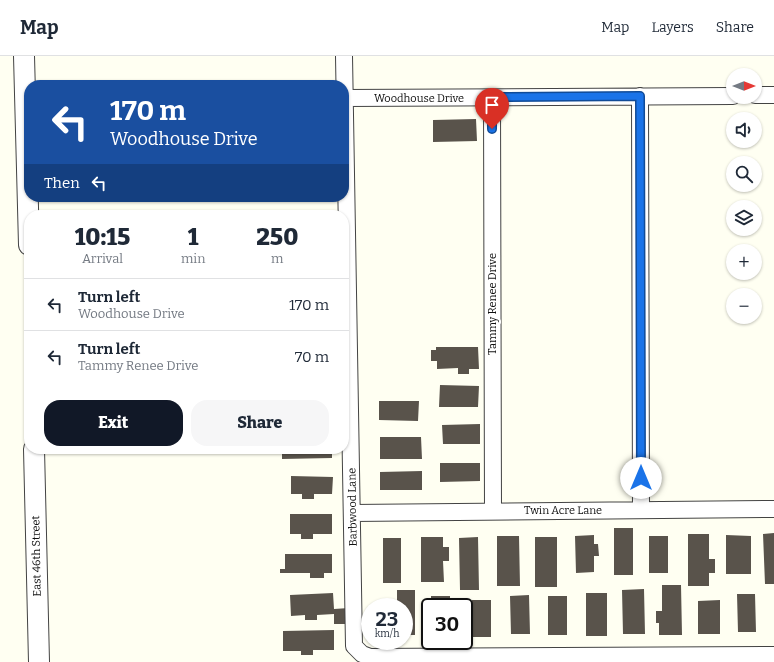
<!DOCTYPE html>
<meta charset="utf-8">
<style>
:root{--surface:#fff;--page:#f6f6f7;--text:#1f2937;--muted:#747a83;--line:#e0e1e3;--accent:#111827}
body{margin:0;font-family:Bitter,serif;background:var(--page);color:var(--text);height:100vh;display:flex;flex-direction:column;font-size:15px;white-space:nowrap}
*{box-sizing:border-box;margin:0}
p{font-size:13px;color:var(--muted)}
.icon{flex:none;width:22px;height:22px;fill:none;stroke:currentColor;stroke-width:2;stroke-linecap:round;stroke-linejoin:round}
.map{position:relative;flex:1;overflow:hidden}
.drawer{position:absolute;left:24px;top:154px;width:325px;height:244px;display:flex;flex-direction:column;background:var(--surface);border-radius:16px;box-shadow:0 1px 3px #0004}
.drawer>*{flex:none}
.top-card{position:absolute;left:24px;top:24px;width:325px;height:122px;border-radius:16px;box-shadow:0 1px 3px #0004;background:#1a4fa0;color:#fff;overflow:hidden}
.needle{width:26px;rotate:90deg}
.tools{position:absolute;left:726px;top:12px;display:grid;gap:8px}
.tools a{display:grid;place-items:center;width:36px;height:36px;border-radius:50%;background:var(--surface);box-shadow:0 1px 3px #0004;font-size:20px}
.speed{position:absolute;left:361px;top:542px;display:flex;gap:8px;font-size:20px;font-weight:700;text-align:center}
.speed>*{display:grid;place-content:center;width:52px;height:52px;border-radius:50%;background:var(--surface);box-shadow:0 1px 3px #0004;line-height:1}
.speed small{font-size:10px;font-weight:400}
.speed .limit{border:2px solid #111;border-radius:6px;background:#fff;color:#111}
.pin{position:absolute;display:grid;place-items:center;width:34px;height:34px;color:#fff;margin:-41px -17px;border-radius:50% 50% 50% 0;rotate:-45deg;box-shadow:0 0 4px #0007}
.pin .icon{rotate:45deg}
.me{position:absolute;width:44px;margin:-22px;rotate:0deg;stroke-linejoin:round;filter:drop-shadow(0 0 3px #0008)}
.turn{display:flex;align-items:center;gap:14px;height:84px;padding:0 20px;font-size:18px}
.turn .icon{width:52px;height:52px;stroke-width:2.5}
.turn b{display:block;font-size:28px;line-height:34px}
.then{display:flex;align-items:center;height:38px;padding:0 20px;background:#0003;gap:8px;font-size:15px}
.eta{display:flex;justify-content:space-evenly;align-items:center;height:68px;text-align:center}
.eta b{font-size:24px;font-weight:800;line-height:28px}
.primary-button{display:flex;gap:8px;margin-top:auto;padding:8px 20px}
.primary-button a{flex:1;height:46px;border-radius:16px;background:var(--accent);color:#fff;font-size:16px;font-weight:800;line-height:46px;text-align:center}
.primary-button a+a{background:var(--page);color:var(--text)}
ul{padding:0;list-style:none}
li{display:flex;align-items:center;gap:12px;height:52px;padding:0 20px;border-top:1px solid var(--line)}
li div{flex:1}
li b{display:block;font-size:15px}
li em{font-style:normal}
header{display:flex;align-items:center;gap:24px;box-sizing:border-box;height:56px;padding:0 20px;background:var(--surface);border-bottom:1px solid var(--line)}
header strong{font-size:19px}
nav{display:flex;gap:22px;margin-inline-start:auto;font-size:14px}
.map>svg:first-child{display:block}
.building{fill:#59534b}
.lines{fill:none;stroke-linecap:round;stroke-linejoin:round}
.minor-casing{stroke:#434343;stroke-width:18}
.tertiary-casing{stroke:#434343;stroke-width:22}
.minor{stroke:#fff;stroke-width:16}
.tertiary{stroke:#fff;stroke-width:20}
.route-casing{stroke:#114b97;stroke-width:10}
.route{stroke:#1a73e8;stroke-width:7}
.labels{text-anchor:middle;stroke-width:4;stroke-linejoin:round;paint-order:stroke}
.street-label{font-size:11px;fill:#101010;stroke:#fff}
</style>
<header>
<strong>Map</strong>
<nav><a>Map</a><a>Layers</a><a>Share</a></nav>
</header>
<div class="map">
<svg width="774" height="606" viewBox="0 0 774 606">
<rect width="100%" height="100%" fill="#fffff2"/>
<path class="building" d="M476,63L477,85L433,86V64Z
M436,291H478L479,313H469V318H458V312L437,313V305H431V294H436Z
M440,329L479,330L478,351H439Z
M379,345H419L418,365L379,364Z
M480,368V388H443L442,369Z
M380,381H421L422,403H380Z
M282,393H332V402L282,403Z
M440,407H480V425L440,426Z
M422,415V434H380V416Z
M291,420L333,421L332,438H314V443H302V438H291Z
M290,458H332V478H313V483H301V478H290Z
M614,472H633V519H614Z
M774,477V528H765L763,478Z
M688,478H709V503H715V517H709V530H688Z
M594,479V488H598L599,500H594V516L576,517L575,480Z
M726,479L751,480V518H726Z
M497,480H519L520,530H497Z
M649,480H668V517H649Z
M421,481H443V491H449V505H443L444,526H421Z
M478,481L479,534H460L459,482Z
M535,481H557V531H535Z
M383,482H401V527H383Z
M285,498H332V517H324V522H310V517H280V513H285Z
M662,529H681L682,579H659V567H656V555H662Z
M644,533L645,578H623L622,534Z
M397,534H415V579H404V551H397Z
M333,537L334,553L349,552V568H334V558L317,559V564H305V559L291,560L290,539Z
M586,537H607V580H586Z
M737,538H755L756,576H738Z
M529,539L530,578H511L510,540Z
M431,540H450V551H431Z
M548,540H567V579H548Z
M472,544H491V581H472Z
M720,544V578H698V545Z
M334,574V594H313V599H301V595H283V575Z"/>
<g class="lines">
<g class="minor-casing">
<path id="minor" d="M344,0L354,590L362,598L370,601L774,599
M755,39H774
M640,40L641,454
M492,41L493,455
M344,42L733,40
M352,457L774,453"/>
</g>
<g class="tertiary-casing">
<path id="tertiary" d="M24,0L29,189
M34,393L39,606"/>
</g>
<use href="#minor" class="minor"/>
<use href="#tertiary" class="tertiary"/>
</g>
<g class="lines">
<g class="route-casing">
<path id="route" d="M492,73V41L640,40L641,422"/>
</g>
<use href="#route" class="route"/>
</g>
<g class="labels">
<g class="street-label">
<text x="419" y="46">Woodhouse Drive</text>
<text transform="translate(492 248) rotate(-90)" y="4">Tammy Renee Drive</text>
<text transform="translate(352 451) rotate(-91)" y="4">Barbwood Lane</text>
<text x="563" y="458">Twin Acre Lane</text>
<text transform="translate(36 500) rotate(-91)" y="4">East 46th Street</text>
</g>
</g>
</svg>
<div class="tools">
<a><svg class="needle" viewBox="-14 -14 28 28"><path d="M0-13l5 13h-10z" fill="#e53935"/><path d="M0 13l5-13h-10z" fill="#747a83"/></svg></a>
<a><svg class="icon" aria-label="sound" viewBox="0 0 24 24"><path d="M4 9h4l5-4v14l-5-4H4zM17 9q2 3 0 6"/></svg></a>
<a><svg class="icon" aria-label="search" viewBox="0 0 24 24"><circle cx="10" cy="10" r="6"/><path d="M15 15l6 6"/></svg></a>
<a><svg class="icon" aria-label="layers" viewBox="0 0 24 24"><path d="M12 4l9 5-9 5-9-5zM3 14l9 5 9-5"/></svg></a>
<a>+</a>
<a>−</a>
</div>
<div class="speed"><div>23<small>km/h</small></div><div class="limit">30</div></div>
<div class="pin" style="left:492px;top:73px;background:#d93025"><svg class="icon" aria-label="arrive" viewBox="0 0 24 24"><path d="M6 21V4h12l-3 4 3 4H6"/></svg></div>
<svg class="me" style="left:641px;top:422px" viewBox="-20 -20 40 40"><circle r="19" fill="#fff"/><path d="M0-13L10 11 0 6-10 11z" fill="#1a73e8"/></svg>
<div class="top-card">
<div class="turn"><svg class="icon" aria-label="left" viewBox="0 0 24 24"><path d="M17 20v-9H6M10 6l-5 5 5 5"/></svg><div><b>170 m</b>Woodhouse Drive</div></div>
<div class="then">Then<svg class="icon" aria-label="left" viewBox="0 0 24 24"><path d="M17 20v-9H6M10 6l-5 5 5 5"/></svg></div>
</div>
<section class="drawer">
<div class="eta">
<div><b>10:15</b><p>Arrival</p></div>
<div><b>1</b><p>min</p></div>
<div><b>250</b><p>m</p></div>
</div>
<ul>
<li><svg class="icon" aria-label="left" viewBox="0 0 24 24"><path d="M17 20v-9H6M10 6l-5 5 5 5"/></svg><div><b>Turn left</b><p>Woodhouse Drive</p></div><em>170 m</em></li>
<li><svg class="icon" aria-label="left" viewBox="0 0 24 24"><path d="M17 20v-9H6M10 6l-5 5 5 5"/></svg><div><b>Turn left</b><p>Tammy Renee Drive</p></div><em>70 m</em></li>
</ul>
<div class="primary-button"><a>Exit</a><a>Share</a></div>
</section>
</div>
